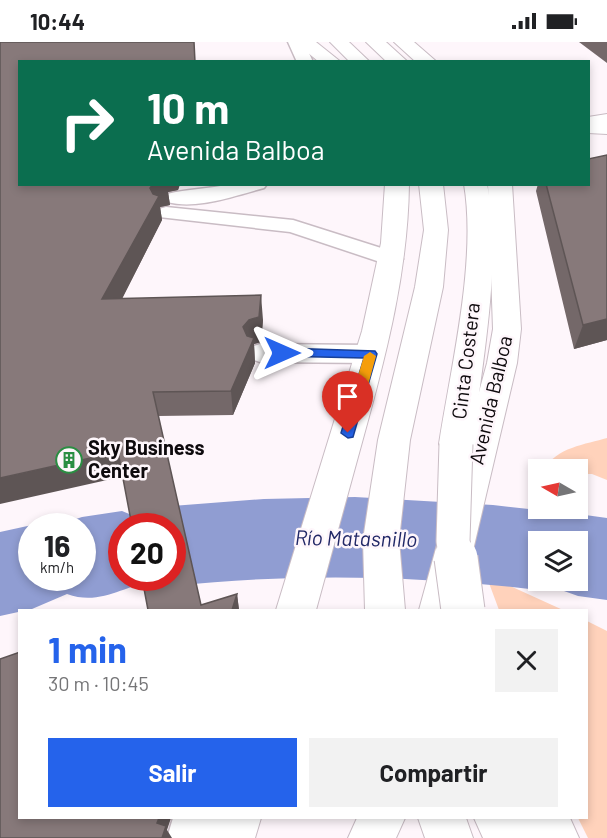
<!DOCTYPE html>
<html lang="es">
<meta charset="utf-8">
<style>
:root{--surface:#fff;--page:#f2f2f2;--text:#202124;--muted:#757577;--accent:#2563eb}
body{margin:0;font-family:Barlow,sans-serif;background:var(--page);color:var(--text);height:100vh;display:flex;flex-direction:column;font-size:22px;white-space:nowrap}
*{box-sizing:border-box;margin:0}
p{font-size:20px;color:var(--muted)}
.icon{flex:none;width:33px;height:33px;fill:none;stroke:currentColor;stroke-width:2;stroke-linecap:round;stroke-linejoin:round}
.map{position:relative;flex:1;overflow:hidden}
.side{position:absolute;left:18px;top:567px;width:570px;height:210px;display:flex;flex-direction:column;background:var(--surface);border-radius:0px;box-shadow:0 3px 9px #0003}
.side>*{flex:none}
.top-card{position:absolute;left:18px;top:18px;width:572px;height:126px;border-radius:0px;box-shadow:0 3px 9px #0003;background:#0b6e4f;color:#fff;overflow:hidden}
.needle{width:39px;rotate:279deg}
.tools{position:absolute;left:528px;top:417px;display:grid;gap:12px}
.tools a{display:grid;place-items:center;width:60px;height:60px;border-radius:0px;background:var(--surface);box-shadow:0 3px 9px #0003;font-size:30px}
.speed{position:absolute;left:18px;top:471px;display:flex;gap:12px;font-size:30px;font-weight:700;text-align:center}
.speed>*{display:grid;place-content:center;width:78px;height:78px;border-radius:50%;background:var(--surface);box-shadow:0 3px 9px #0003;line-height:1}
.speed small{font-size:15px;font-weight:400}
.speed .limit{border:9px solid #d22;background:#fff;color:#111}
.pin{position:absolute;display:grid;place-items:center;width:51px;height:51px;color:#fff;margin:-62px -26px;border-radius:50% 50% 50% 0;rotate:-45deg;box-shadow:0 0 6px #0007}
.pin .icon{rotate:45deg}
.me{position:absolute;width:66px;margin:-33px;rotate:90deg;stroke-linejoin:round;filter:drop-shadow(0 0 4px #0008)}
.turn{display:flex;align-items:center;gap:21px;height:126px;padding:0 30px;font-size:27px}
.turn .icon{width:78px;height:78px;stroke-width:2.5}
.turn b{display:block;font-size:42px;line-height:51px}
.round{display:grid;place-items:center;flex:none;width:63px;height:63px;border-radius:0px;background:var(--page)}
.headline{display:flex;align-items:center;justify-content:space-between;height:102px;padding:0 30px}
h1{font-size:36px;font-weight:700;line-height:45px;color:var(--accent)}
.primary-button{display:flex;gap:12px;margin-top:auto;padding:12px 30px}
.primary-button a{flex:1;height:69px;border-radius:0px;background:var(--accent);color:#fff;font-size:24px;font-weight:700;line-height:69px;text-align:center}
.primary-button a+a{background:var(--page);color:var(--text)}
.status{display:flex;justify-content:space-between;align-items:center;height:42px;padding:0 30px;background:var(--surface);direction:ltr}
.status svg{height:16px;fill:currentColor}
.map>svg:first-child{display:block}
.green{fill:#ffd2bb}
.lines{fill:none;stroke-linecap:round;stroke-linejoin:round}
.river{fill:#909dd2;fill-rule:evenodd}
.service-casing{stroke:#c9bcc4;stroke-width:3}
.tertiary-casing{stroke:#c9bcc4;stroke-width:2}
.primary-casing{stroke:#c9bcc4;stroke-width:2}
.motorway-casing{stroke:#c9bcc4;stroke-width:2}
.service{fill:#fff;fill-rule:evenodd}
.tertiary{fill:#fff;fill-rule:evenodd}
.primary{fill:#fff;fill-rule:evenodd}
.motorway{fill:#fff;fill-rule:evenodd}
.motorway-bridge-far1-casing{stroke:#c9bcc4;stroke-width:35;stroke-linecap:butt}
.motorway-bridge-casing{stroke:#c9bcc4;stroke-width:45;stroke-linecap:butt}
.motorway-bridge-far1{stroke:#fff;stroke-width:33}
.motorway-bridge{stroke:#fff;stroke-width:43}
.wall{fill:#746869}
.shaded-wall{fill:#5e5555}
.building{fill:#87797a;stroke:#5e5555;stroke-width:1.5}
.route{fill:#2563eb;stroke:#184099;stroke-width:1.5}
.slow{fill:#f59e0b}
.labels{text-anchor:middle;stroke-width:5;stroke-linejoin:round;paint-order:stroke}
.street-label{font-size:20px;fill:#0e0a0d;stroke:#fef6fb}
.poi-label{font-size:20px;font-weight:bold;fill:#0e0a0d;stroke:#fef6fb;text-anchor:start}
.water-label{font-size:21px;font-style:italic;fill:#212867;stroke:#fef6fb}
</style>
<div class="status"><b>10:44</b><svg viewBox="0 0 49 12"><path d="M0 12V9h3v3zM5 12V6h3v6zM10 12V3h3v9zM15 12V0h3v12zM26 1h20v11H26zM47 4h2v5h-2z"/></svg></div>
<div class="map">
<svg width="607" height="796" viewBox="0 0 607 796">
<rect width="100%" height="100%" fill="#fef6fb"/>
<path class="green" d="M607,396V438L592,432H578V428L546,427C554,406 587,402 607,396Z
M486,533L563,568H499Z
M587,579L607,589V796H588L578,776H586Z"/>
<g class="lines">
<path class="river" d="M355,455L493,463L538,468L565,477L578,472L607,476V558L578,554L550,544L538,548C415,533 295,531 172,544C167,542 159,538 154,539C123,544 100,564 67,552L32,567L0,574V490L32,483L36,484H32V536H82V484H55L82,475L122,469L139,476L172,464L264,457ZM122,484H172V536H122ZM538,500H578V538H538Z"/>
<g class="service-casing">
<path id="service" d="M288,0H304L313,20H297Z
M230,142H267L264,146C234,154 197,168 167,160L164,156L167,152C187,147 209,147 230,142Z
M166,165L293,178L400,212L403,217L400,222L392,224L290,190L159,175L156,171L159,167Z
M260,302L371,303L380,306L384,312L380,318L371,321L260,320L251,317L247,311L251,305Z
M173,776H215L209,796H167Z"/>
</g>
<g class="tertiary-casing">
<path id="tertiary" d="M607,72V84L588,87V75Z"/>
</g>
<g class="primary-casing">
<path id="primary" d="M295,0H316L341,20H319Z
M394,0H414L437,20H416Z
M385,142H409C408,228 387,310 364,393C348,451 332,510 316,568H276L362,289L381,201Z
M488,142H512L521,287L517,321L459,568H419L487,321L493,287Z
M213,776H261L255,796H207Z
M357,776H405L396,796H348Z
M474,776H523L532,796H483Z"/>
</g>
<g class="motorway-casing">
<path id="motorway" d="M330,0H349L370,20H350Z
M366,0H386L408,20H387Z
M588,79L607,80V92L588,91Z
M419,142H443L448,188L443,245L410,398L399,498L405,568H365L363,498L378,398L415,245L424,188Z
M464,142H487C503,219 481,323 473,402L468,411L456,415L444,411L439,402C451,324 477,219 464,142Z
M418,776H466L473,796H425Z
M521,776H570L579,796H530Z"/>
</g>
<use href="#service" class="service"/>
<use href="#tertiary" class="tertiary"/>
<use href="#primary" class="primary"/>
<use href="#motorway" class="motorway"/>
<g class="motorway-bridge-far1-casing">
<path id="motorway-bridge-far1" d="M456,518L453,499L456,402"/>
</g>
<g class="motorway-bridge-casing">
<path id="motorway-bridge" d="M456,516L463,568"/>
</g>
<use href="#motorway-bridge-far1" class="motorway-bridge-far1"/>
<use href="#motorway-bridge" class="motorway-bridge"/>
</g>
<path class="wall" d="M579,0H607V21Z
M607,113V298L574,307L536,149L538,142H588Z
M20,142H180L178,148L168,150L170,163L160,165L162,178L122,257L263,278L261,300L254,302L255,321L233,373L158,374L201,563L237,552L239,568H148L123,434Z"/>
<path class="shaded-wall" d="M153,142H180L178,148L168,150L170,163L160,165L162,178L109,282L102,257L150,146Z
M261,253L263,278L261,300L254,302L255,321L233,373L231,349L243,285Z
M607,277V298L574,307L583,283Z
M118,410L125,434L0,462V436Z
M237,552L239,568H232Z
M159,776H171L167,788L172,796H162L157,781Z"/>
<path class="building" d="M0,0H194L195,20H20V142H153L150,146L153,152L159,154L102,257L261,253L259,275L249,278L243,285L247,294L254,296L231,349L153,350L201,563L237,552L232,568H148L142,536H172V484H132L118,410L0,436Z
M607,113V277L583,283L546,142H588V117Z
M20,610V776H159L157,781L166,784L162,796H0V617Z"/>
<path class="route" d="M282,306L375,309L377,312L353,395L348,396L341,391L364,316L277,314V308Z"/>
<path class="slow" d="M370,310L376,314L367,347L361,352L354,347L364,314Z"/>
<defs>
<g id="building-ring" transform="scale(1.35)"><circle r="9.5" fill="#fef6fb" stroke="#2b8e43" stroke-width="1.5"/><path d="M-4-6H4V6H1V3H-1V6H-4ZM-2.5-4.3h1.7v1.8h-1.7ZM.8-4.3h1.7v1.8H.8ZM-2.5-1h1.7V.8h-1.7ZM.8-1h1.7V.8H.8Z" fill="#2b8e43"/></g>
</defs>
<g fill-rule="evenodd">
<use href="#building-ring" x="69" y="418"/>
</g>
<g class="labels">
<g class="street-label">
<text transform="translate(466 319) rotate(-83)" y="7">Cinta Costera</text>
<text transform="translate(491 358) rotate(-77)" y="7">Avenida Balboa</text>
</g>
<g class="poi-label">
<text x="88" y="413">Sky Business<tspan x="88" dy="23">Center</tspan></text>
</g>
<g class="water-label">
<text transform="translate(356 497) rotate(1)" y="7">Río Matasnillo</text>
</g>
</g>
</svg>
<div class="tools">
<a><svg class="needle" viewBox="-14 -14 28 28"><path d="M0-13l5 13h-10z" fill="#e53935"/><path d="M0 13l5-13h-10z" fill="#757577"/></svg></a>
<a><svg class="icon" aria-label="layers" viewBox="0 0 24 24"><path d="M12 4l9 5-9 5-9-5zM3 14l9 5 9-5"/></svg></a>
</div>
<div class="speed"><div>16<small>km/h</small></div><div class="limit">20</div></div>
<div class="pin" style="left:348px;top:391px;background:#d93025"><svg class="icon" aria-label="arrive" viewBox="0 0 24 24"><path d="M6 21V4h12l-3 4 3 4H6"/></svg></div>
<svg class="me" style="left:282px;top:311px" viewBox="-20 -20 40 40"><path d="M0-17L14 15 0 8-14 15z" fill="#2563eb" stroke="#fff" stroke-width="4"/></svg>
<div class="top-card">
<div class="turn"><svg class="icon" aria-label="right" viewBox="0 0 24 24"><path d="M7 20v-9h11M14 6l5 5-5 5"/></svg><div><b>10 m</b>Avenida Balboa</div></div>
</div>
<section class="side">
<div class="headline"><div><h1>1 min</h1><p>30 m · 10:45</p></div><a class="round"><svg class="icon" aria-label="close" viewBox="0 0 24 24"><path d="M6 6l12 12M18 6L6 18"/></svg></a></div>
<div class="primary-button"><a>Salir</a><a>Compartir</a></div>
</section>
</div>
